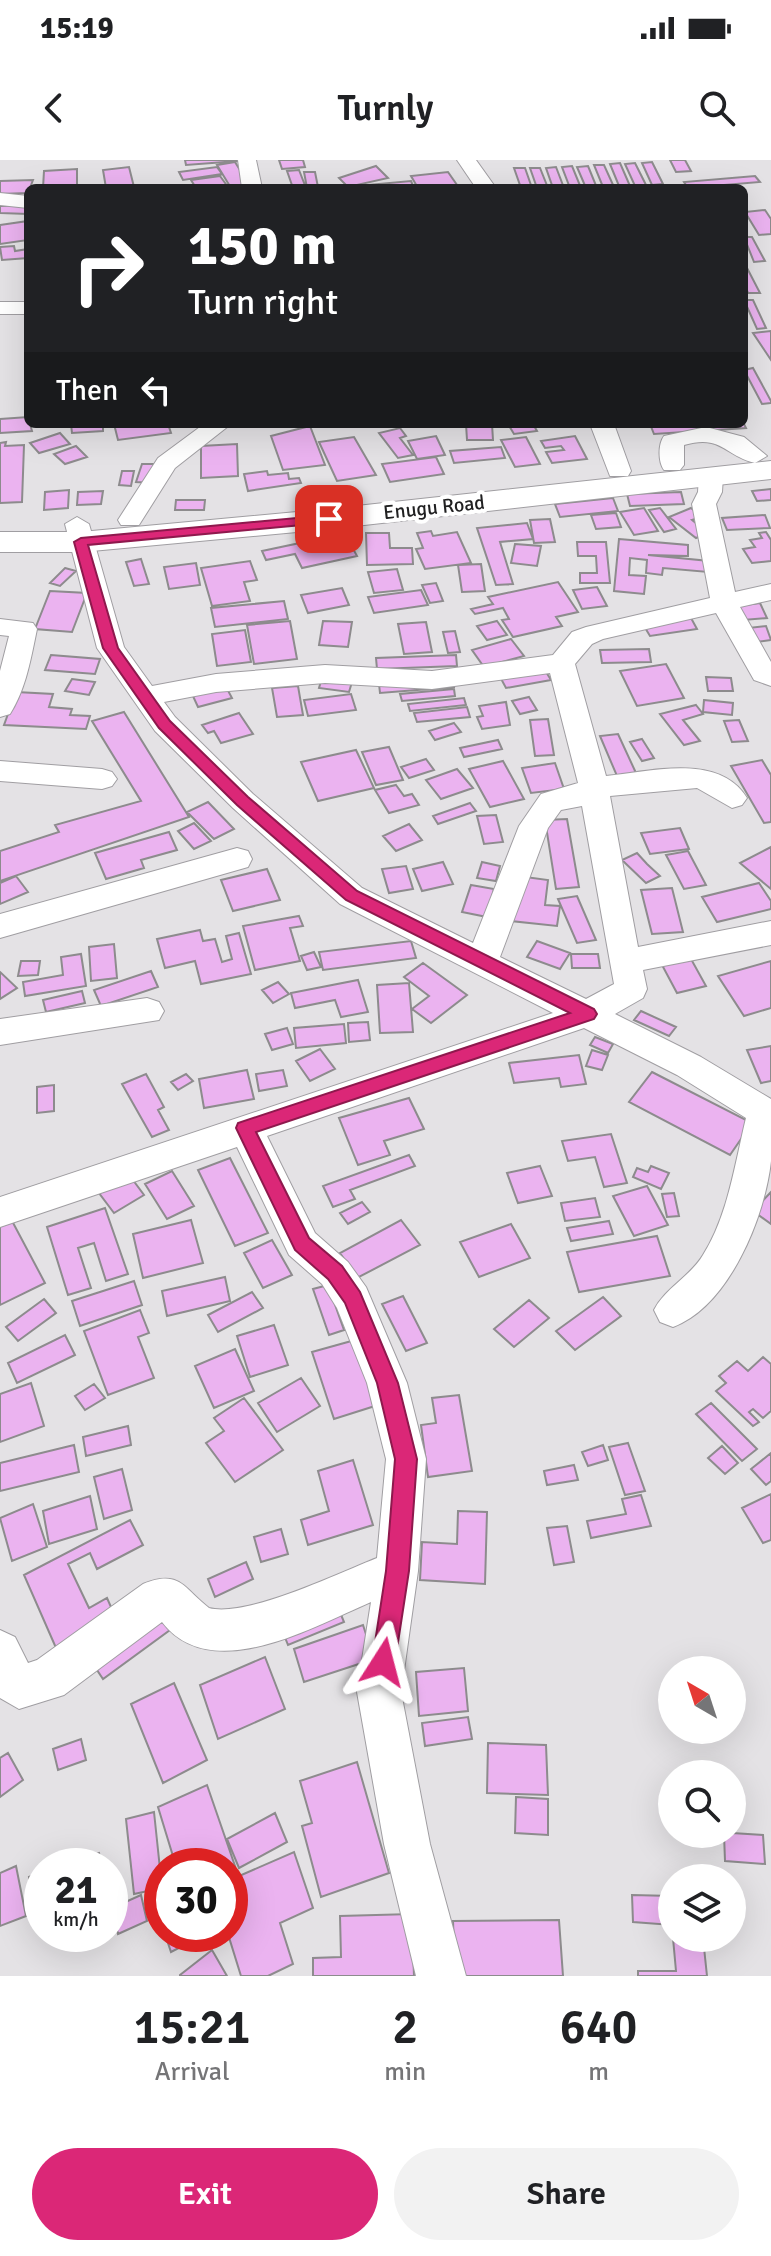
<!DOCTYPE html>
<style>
:root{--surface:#fff;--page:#f2f2f2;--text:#202124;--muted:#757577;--accent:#db2777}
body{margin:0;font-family:Signika,sans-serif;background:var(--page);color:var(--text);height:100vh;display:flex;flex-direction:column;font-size:30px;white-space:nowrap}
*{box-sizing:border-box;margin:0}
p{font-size:26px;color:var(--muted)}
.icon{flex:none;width:44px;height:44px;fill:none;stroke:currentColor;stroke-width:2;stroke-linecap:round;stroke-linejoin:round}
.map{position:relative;height:1816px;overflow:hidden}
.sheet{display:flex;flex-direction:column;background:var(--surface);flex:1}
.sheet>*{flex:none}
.hud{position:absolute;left:24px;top:24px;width:724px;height:244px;border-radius:12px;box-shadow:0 8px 32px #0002;background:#202124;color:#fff;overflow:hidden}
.needle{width:52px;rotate:321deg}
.fabs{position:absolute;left:658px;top:1496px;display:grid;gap:16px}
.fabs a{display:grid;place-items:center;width:88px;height:88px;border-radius:50%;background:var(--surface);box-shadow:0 8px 32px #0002;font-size:40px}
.speed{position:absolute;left:24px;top:1688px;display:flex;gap:16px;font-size:40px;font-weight:700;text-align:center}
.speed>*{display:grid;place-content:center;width:104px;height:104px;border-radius:50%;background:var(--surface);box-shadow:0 8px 32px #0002;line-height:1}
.speed small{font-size:20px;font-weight:400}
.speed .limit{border:12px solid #d22;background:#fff;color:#111}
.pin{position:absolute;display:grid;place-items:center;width:68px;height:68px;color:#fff;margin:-34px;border-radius:16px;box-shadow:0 4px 12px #0006}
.me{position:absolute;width:88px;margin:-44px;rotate:9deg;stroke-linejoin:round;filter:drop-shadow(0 0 6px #0008)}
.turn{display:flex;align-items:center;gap:28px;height:168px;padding:0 32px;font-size:36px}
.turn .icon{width:104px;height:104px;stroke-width:2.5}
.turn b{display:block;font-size:56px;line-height:68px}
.then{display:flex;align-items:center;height:76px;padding:0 32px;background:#0003;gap:16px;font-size:30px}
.eta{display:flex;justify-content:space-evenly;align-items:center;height:136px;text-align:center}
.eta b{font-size:48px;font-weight:600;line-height:56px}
.cta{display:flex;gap:16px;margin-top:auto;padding:16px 32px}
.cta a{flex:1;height:92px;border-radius:48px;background:var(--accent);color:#fff;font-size:32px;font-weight:600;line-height:92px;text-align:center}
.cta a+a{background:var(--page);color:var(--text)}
.status{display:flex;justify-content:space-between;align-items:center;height:56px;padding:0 40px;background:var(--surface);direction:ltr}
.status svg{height:22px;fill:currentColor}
header{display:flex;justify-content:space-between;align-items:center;height:104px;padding:0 32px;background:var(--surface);font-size:36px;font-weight:600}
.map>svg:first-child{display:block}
.building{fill:#ebb3f0;stroke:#8d8b8d;stroke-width:2}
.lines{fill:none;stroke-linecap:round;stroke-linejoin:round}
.minor-casing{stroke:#a09ea2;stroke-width:2}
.major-casing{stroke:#a09ea2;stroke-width:2}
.minor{fill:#fff;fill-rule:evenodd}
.major{fill:#fff;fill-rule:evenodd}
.route{fill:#db2777;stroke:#8e194d;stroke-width:2}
.labels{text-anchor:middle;stroke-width:8;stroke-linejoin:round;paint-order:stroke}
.far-street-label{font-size:20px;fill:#202021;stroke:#fff}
</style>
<div class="status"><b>15:19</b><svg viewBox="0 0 49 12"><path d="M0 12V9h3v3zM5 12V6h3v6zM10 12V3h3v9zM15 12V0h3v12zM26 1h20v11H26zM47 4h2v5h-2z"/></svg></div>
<header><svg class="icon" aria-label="back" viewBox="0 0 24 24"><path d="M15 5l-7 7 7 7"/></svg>Turnly<svg class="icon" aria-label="search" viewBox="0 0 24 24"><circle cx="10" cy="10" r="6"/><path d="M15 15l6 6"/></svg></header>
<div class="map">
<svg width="771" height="1816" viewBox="0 0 771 1816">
<rect width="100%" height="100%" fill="#e4e2e5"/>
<path class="building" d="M185,0H238V1L186,5Z
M279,0H303L305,7L282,9Z
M670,0H685L691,11L676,12Z
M235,2L251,28H231L217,5Z
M652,2L663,24L652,25L642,3Z
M620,3L630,26H619L610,4Z
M635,3L646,25L635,26L625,4Z
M594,5H604L614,27H603Z
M376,6L388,18L348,27L339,18Z
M572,6L581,28H570L562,7Z
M588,6L597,28H586L577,7Z
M129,7L134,27L106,28L103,10Z
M217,7L222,14L183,20L179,12Z
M556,7L564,28H553L546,8Z
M514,8H525L532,28H521Z
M530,8H540L548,28H537Z
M77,9V28H43L44,11Z
M299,10L306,28H293L287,11Z
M304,12H315L318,27L307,28Z
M448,12L457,25L418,28L411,16Z
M220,16L228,27L196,28L191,20Z
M755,16L760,22L688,28L684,22Z
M33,20L28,33L0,34V21Z
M411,21L414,28L346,27Z
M28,45V54L0,53V46Z
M765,50L771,59V74L759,75L745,52Z
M28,61V80L0,84V65Z
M744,77H752L765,101L754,102Z
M14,86L15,91L28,89V98L2,100L0,87Z
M746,106L760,133H748L744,124Z
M744,140H753L766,168L757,169Z
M771,171V200L753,173Z
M753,208L771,241V243L762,244L744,210Z
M28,257L32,271L0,273V259Z
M71,264H103V271L72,273Z
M114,264H168L171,273L118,280Z
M466,264H492L493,280H467Z
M508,264H533L537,271L514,274Z
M650,264H744L746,268L654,274Z
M310,266L325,305L283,310L271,276Z
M400,268L406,276L400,278L413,295L398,298L379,273Z
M60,273L70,284L39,293L30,283Z
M436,276L445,295L417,299L408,281Z
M575,276L587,299L552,303L546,292L564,290L561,286L545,288L541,281Z
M354,277L376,315L337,321L319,282Z
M526,277L540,304L515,307L501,280Z
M6,282L5,286L24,285L22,342L0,343V283Z
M237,284L238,316L201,318V286Z
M76,286L87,297L65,304L54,294Z
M501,287L505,298L454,303L450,291Z
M436,297L444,314L390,322L382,304Z
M142,304H159L153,323L136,322Z
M122,311H134L131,326L119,325Z
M267,311L268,315L288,313L289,319L299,318L301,323L248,331L244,314Z
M771,329V340L757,341L752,331Z
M69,330L68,348L44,350L45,332Z
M103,331L101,344L77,345L78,332Z
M681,332L684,344L630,346L627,334Z
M613,338L618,351L560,357L555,344Z
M176,340H205L204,350H175Z
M644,348L658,371L634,375L620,352Z
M660,348L676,369L664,372L649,350Z
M691,348L702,357L692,360L708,373L696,378L669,357Z
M616,353L621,367L596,369L591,355Z
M765,355L770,368L727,370L722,358Z
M550,359L555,382L534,383L530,360Z
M527,363L533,379L500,382L513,424L496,425L477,368Z
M431,371L433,376L457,372L471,403L425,409L416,389L423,388L417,373Z
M766,372L771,380V401L752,403L743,389L755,387L750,380L762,378L759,373Z
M366,373H389L390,388H412L413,404L367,405Z
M319,379L325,390L351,385L357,396L302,408L295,394L266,400L262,391Z
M619,379L688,385V396L648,395L709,401L708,412L663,408L662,415L646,413L647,400L630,398L629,415L646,416L644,434L614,431Z
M577,382H606L610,423H580V413H597L596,396H578Z
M515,384L541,386L537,406L511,403Z
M141,399L149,424L134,426L126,402Z
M250,401L257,420L244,422L250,441L212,446L201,408Z
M196,403L200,425L169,429L164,407Z
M481,404L485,431L462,432L458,405Z
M65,408L76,411L60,426L50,423Z
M397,409L403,430L374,433L368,412Z
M558,422L578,452L556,457L562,466L513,477L502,460L509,459L503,448L475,454L471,449L493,444L488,437Z
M436,423L443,441L430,443L422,425Z
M597,427L607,446L582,449L573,430Z
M342,428L349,445L308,453L301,435Z
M421,430L428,445L374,453L368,437Z
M50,431L87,433L72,472L35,469Z
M284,441L288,459L215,467L211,448Z
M760,443L767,458L743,460L737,446Z
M691,458L697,469L650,476L644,466Z
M290,461L297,499L254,504L247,465Z
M323,461L352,462L348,487L319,485Z
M497,461L507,475L487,480L477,466Z
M426,462L432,492L404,494L398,464Z
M766,466L771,480L756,482L748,468Z
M245,470L251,502L217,506L212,474Z
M455,471L460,492L448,493L443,472Z
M511,479L524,496L484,507L472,490Z
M649,489L651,502L602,503L600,490Z
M51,495L100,499L95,514L45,510Z
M456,495L457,506L377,509L376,498Z
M666,504L684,538L637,546L620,511Z
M543,507L551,520L506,528L499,515Z
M706,517L731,518L733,531H708Z
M322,518L352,522L349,532L319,528Z
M72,519L95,522L89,535L65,531Z
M453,519L454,527L380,533L379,524Z
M225,525L232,538L198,547L192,534Z
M298,526L303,555L277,557L272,528Z
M454,529L455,536L402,541L400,534Z
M16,532L53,534L49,547L72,549L70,555L90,556L86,569L4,565Z
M351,534L356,550L308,556L304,540Z
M529,537L537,550L520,554L512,541Z
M464,538L466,545L410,551L408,544Z
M704,540L733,543L732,555L703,552Z
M506,542L510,565L482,569L477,557L483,556L479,546Z
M696,545L703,554L683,560L700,581L684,585L660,554Z
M467,547L470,557L417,562L414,553Z
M124,552L189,657L0,721V691L59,672L55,665L141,641L92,561Z
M239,553L253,574L221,583L214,571L208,573L202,565Z
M548,559L554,595L535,596L530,560Z
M739,560L748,581L732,582L724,561Z
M454,563L461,572L435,580L429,571Z
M618,574L636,613L617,616L600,576Z
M642,579L654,598L642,601L630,582Z
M498,580L502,589L464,597L460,588Z
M389,587L403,620L376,625L362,592Z
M356,590L374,628L318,641L301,602Z
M426,599L434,610L409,618L401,607Z
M762,600L771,615V662L764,663L731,606Z
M503,601L524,639L490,647L469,609Z
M555,603L564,629L531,633L522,608Z
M457,609L473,628L441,639L426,620Z
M396,625L404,636L412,634L419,645L389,653L375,630Z
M208,642L234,669L214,679L187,652Z
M470,643L476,651L438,664L433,656Z
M496,655L503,682L484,684L477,656Z
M567,659L579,727L556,729L545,660Z
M194,663L211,681L194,689L178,671Z
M409,664L422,680L396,691L383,676Z
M680,668L689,689L650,694L641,673Z
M169,672L177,690L141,700L144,708L106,719L95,693Z
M771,687V729L740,703Z
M688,691L706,725L684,729L666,695Z
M637,693L647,704L660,716L646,723L622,700Z
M443,702L453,724L422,731L413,709Z
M482,702L500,706L496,721L477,718Z
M406,706L413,729L389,733L382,709Z
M267,709L280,740L233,751L221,720Z
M16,716L28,732L0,744V723Z
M518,716L548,720L545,745L560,746L557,766L511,761Z
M759,723L771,741V749L717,762L702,737Z
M471,725L494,729L487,757L462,752Z
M672,728L683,772L652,774L641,730Z
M577,736L596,780L577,783L558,739Z
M299,756L303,766L290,768L300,801L255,810L243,766Z
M200,770L203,781L215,779L222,802L232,799L226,776L239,773L251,814L201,824L195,801L165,808L157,779Z
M411,781L416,798L323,810L319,792Z
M537,781L570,793L560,809L527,797Z
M114,784L117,818L91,821L89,787Z
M314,792L321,807L307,810L301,796Z
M81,794L86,826L25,836L23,822L63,815L61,797Z
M571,794H598L600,808H572Z
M691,799L706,826L677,833L662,805Z
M21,801H40L38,815L18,816Z
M771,801V848L744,856L718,816Z
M423,803L467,835L431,863L412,849L429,836L404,817Z
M151,811L158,827L101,846L94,830Z
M0,812L17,828L0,839Z
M358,820L368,852L341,857L335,840L295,848L291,833Z
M278,822L289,834L273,843L262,830Z
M409,823L413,872L380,873L377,825Z
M82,831L85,843L46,852L43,840Z
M641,851L676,867L669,876L634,860Z
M368,862L370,880L349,882L348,863Z
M344,864L346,883L296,888L294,868Z
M287,868L293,884L272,890L265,874Z
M595,877L613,884L608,893L590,885Z
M771,886V921L761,923L747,890Z
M320,889L335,909L310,921L296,901Z
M592,890L608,895L602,910L586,906Z
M579,895L586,924L561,927L559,918L514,923L509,903Z
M247,910L254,939L204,948L199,919Z
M283,910L287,926L259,931L256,914Z
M652,912L752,963L730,995L629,942Z
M146,914L164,947L158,950L169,970L152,977L122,924Z
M186,914L193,921L178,930L171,922Z
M54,925V951L37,953V927Z
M409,938L424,969L384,981L390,995L358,1005L339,958Z
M611,974L627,1023L604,1027L595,997L568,1001L562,981Z
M409,995L415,1006L350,1030L355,1039L333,1047L323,1026Z
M230,998L268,1073L235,1086L198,1010Z
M540,1006L552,1036L518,1043L507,1013Z
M651,1006L669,1013L661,1029L633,1017L637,1008L648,1012Z
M172,1011L194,1046L167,1059L145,1024Z
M127,1012L144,1035L114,1053L96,1029Z
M647,1026L668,1065L634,1076L613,1036Z
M771,1032V1064L753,1051Z
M674,1033L679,1056L667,1057L662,1034Z
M595,1038L600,1057L565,1061L561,1043Z
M362,1042L370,1052L348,1064L340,1053Z
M105,1048L128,1114L106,1121L94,1083L78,1088L91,1128L68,1135L47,1067Z
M11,1059L45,1123L0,1145V1064Z
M191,1060L203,1103L143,1118L133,1074Z
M401,1060L420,1085L357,1118L340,1093Z
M609,1061L613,1074L571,1081L567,1068Z
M511,1064L530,1098L479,1117L460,1082Z
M657,1076L670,1116L579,1132L567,1092Z
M272,1080L292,1115L263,1128L244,1093Z
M225,1117L230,1141L167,1156L162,1131Z
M134,1121L142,1145L80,1166L72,1141Z
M328,1125L344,1170L329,1175L313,1129Z
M252,1132L263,1148L218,1172L208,1155Z
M403,1136L427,1183L406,1191L382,1144Z
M603,1137L621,1156L575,1190L556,1171Z
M44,1139L56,1153L18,1181L6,1167Z
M529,1140L549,1158L514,1187L494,1169Z
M140,1150L149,1173L138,1177L154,1218L108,1235L84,1171Z
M274,1165L288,1205L250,1217L237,1176Z
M65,1175L75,1195L17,1223L8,1203Z
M355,1180L378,1245L334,1259L312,1192Z
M235,1189L254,1231L214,1248L195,1206Z
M763,1197L771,1204V1251L763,1258L753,1249L749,1252L759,1262L753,1266L716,1231L726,1223L719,1216L737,1201L748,1211Z
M301,1218L320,1246L277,1272L258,1243Z
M31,1223L44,1266L0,1282V1234Z
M94,1224L105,1238L85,1250L75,1236Z
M459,1235L472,1311L428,1317L421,1265L436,1263L432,1238Z
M244,1238L283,1290L235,1322L206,1283L224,1271L214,1258Z
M711,1243L757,1289L742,1301L696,1254Z
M128,1266L131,1285L86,1296L83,1277Z
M628,1283L645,1331L625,1335L609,1287Z
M74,1285L79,1312L0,1331V1303Z
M603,1285L608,1300L588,1306L582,1292Z
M722,1286L738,1303L725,1314L708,1298Z
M771,1293V1321L766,1325L751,1309Z
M353,1300L373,1365L308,1385L301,1360L329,1351L318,1311Z
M574,1305L578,1320L547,1325L544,1311Z
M122,1309L132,1350L104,1359L94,1317Z
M771,1334V1380L763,1383L742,1348Z
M641,1335L651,1366L591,1378L587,1361L626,1354L622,1339Z
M90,1336L97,1369L49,1384L43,1351Z
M33,1344L47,1387L12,1401L0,1358Z
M458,1351L487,1352L485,1424L420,1420L422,1382L457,1384Z
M130,1360L143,1385L97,1409L90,1393L68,1404L89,1448L107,1438L119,1465L60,1497L24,1415Z
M567,1366L574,1402L554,1405L547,1368Z
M281,1369L288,1394L261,1402L254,1377Z
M246,1402L253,1419L215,1437L208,1419Z
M335,1440L344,1462L288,1485L279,1462Z
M155,1449L170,1470L103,1519L89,1498Z
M363,1465L374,1499L304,1522L294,1489Z
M265,1497L285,1549L218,1579L200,1525Z
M464,1508L468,1551L419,1556L416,1512Z
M174,1523L207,1600L163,1623L131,1544Z
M468,1557L472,1579L425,1586L422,1563Z
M81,1579L86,1600L58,1610L53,1589Z
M488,1583L546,1585L548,1635L487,1633Z
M8,1593L23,1620L0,1637V1598Z
M357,1602L389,1713L321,1737L302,1666L312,1663L300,1621Z
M207,1625L235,1706H176L158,1647Z
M516,1637L548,1639V1675L515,1673Z
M154,1652L162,1728L134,1734L126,1659Z
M275,1653L287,1682L239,1708L227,1679Z
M732,1673L763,1675L765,1704L725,1701L724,1674Z
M294,1692L313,1748L280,1763L293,1804L268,1816H241L228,1774L230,1720Z
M99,1693L102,1706H61Z
M16,1706L26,1756L0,1766V1713Z
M42,1712V1756L35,1758L29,1717Z
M141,1735L147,1761L118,1774L112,1748Z
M632,1735L672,1736V1765L633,1762Z
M412,1754L414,1816H313V1798L341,1797L340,1756Z
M559,1760L563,1816H455L453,1761Z
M165,1774H203L204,1775L171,1792Z
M673,1778H703L707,1816H638V1811H676Z
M212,1790L227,1816H180V1815Z"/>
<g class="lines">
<g class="minor-casing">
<path id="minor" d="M238,0H256L262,28H242Z
M457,0H476L496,28H476Z
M0,33L28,36V48L0,45Z
M0,142H28V154H0Z
M204,264H231L175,308L139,365H121L118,360L158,298Z
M590,264H614L631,311L628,316H610Z
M706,267L744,277L767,296L755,303C725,296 722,274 684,285V305L680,310H664C658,302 658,284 664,276Z
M711,309L723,316L722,332L716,344L735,432L771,424V440L740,447L771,502V526L754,520L716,453L603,479L592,484L575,504L606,616C649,612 719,592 747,638L742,645L732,648L697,628L610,636L638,787L771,761V785L643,810L647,829L643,838L615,854L701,897L771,939C771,959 771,981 771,1001C765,1057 729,1146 673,1167L660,1162L654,1150C665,1128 690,1117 703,1095C728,1056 735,1003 746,958L677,915L584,868L267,976L315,1073L348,1102L366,1127L407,1223L426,1299L418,1411L401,1532L430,1684L466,1816H416L384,1684L357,1532L371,1442C313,1467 211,1526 162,1462L64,1535L19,1549L0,1538V1470L15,1477L28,1503L37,1500L143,1424C180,1409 183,1428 209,1448C246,1458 339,1413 377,1398L386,1299L367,1223L337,1148L322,1124L289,1095L237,987L0,1067V1037L553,853L340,744L233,648L155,571L97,488L65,364L77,357L89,364L124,487L152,526L216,514L325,505L432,511L553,495L572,472L586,467L710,438L692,344L698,332L699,316ZM550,513L578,623L541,634L519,666L473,783L362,728L253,634L175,557L164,542L216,532L325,523L432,529ZM582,646L614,824L586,839L500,797L548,668L561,650Z
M0,459L33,463L37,469C31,498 26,529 10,554L0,557V511L9,476L0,475Z
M0,601L102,609L112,612L117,619L112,626L102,629L0,621Z
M237,688L248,691L252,699L248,707L0,778V754Z
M147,838L159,842L164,851L159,860L0,885V859Z"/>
</g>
<g class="major-casing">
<path id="major" d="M771,301V319L329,369L81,392H0V372H81L329,349Z"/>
</g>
<use href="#minor" class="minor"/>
<use href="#major" class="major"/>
</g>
<path class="route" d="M329,355L334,356V362L88,385L118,488L170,561L248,637L357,731L594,849L597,854L594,859L256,972L309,1078L342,1106L360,1132L398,1223L417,1299L409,1411L395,1502L392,1510L383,1513L375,1510L372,1502L386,1411L395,1299L377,1223L345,1143L328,1119L295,1090L236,968L238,963L570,853L346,740L237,645L159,568L103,488L74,382L81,378Z"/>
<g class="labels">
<g class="far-street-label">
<text transform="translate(434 347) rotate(-6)" y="7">Enugu Road</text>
</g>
</g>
</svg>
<div class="fabs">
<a><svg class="needle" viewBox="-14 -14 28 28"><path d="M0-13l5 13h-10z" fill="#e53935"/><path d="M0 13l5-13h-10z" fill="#757577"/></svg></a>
<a><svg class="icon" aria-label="search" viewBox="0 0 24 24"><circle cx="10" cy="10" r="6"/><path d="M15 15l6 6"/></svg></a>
<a><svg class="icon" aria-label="layers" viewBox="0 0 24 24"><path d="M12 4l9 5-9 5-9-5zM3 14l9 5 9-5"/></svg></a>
</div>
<div class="speed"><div>21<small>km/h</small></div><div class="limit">30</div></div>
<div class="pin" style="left:329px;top:359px;background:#d93025"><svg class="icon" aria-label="arrive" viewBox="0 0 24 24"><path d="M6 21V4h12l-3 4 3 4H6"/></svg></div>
<svg class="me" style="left:383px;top:1502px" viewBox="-20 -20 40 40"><path d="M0-17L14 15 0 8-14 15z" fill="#db2777" stroke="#fff" stroke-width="4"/></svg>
<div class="hud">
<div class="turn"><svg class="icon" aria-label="right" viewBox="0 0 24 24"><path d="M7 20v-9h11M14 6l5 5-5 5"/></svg><div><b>150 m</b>Turn right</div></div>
<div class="then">Then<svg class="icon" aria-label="left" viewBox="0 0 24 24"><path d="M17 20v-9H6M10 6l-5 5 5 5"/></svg></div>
</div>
</div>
<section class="sheet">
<div class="eta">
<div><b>15:21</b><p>Arrival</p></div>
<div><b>2</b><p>min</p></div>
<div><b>640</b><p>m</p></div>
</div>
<div class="cta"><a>Exit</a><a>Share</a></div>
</section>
